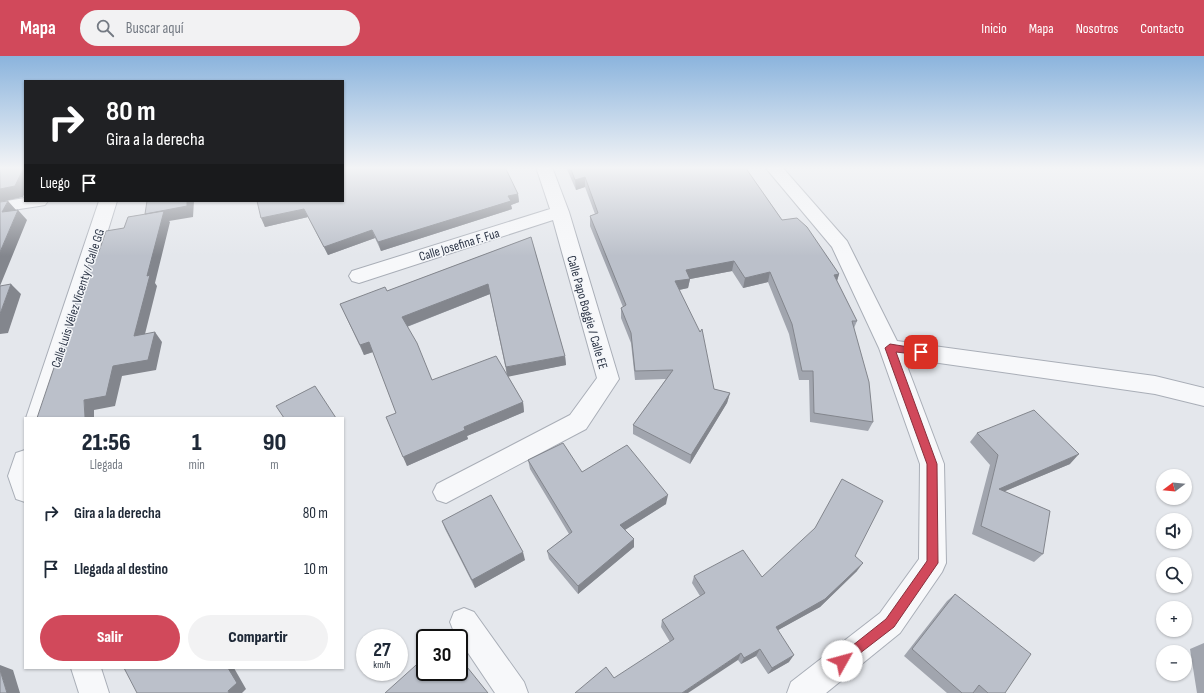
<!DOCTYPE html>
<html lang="es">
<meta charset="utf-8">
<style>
:root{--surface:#fff;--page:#f2f2f3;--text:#1f2937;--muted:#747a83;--accent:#d1495b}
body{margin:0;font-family:"Sofia Sans Condensed",sans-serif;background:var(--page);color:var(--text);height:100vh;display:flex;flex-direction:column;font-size:15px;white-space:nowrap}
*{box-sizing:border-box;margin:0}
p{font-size:13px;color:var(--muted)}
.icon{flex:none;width:22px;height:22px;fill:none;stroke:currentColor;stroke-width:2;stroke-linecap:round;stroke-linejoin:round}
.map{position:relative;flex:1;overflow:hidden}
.drawer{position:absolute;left:24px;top:361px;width:320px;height:252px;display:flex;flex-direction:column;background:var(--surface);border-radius:0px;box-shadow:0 1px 3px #0004}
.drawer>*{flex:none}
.guide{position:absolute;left:24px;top:24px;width:320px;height:122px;border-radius:0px;box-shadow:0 1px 3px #0004;background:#202124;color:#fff;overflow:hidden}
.needle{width:26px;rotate:254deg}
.controls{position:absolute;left:1156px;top:413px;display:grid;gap:8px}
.controls a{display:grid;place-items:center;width:36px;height:36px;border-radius:50%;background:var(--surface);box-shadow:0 1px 3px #0004;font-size:20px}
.speed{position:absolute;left:356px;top:573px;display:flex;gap:8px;font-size:20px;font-weight:700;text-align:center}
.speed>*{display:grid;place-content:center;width:52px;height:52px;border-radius:50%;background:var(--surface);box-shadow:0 1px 3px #0004;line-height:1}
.speed small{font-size:10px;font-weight:400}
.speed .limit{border:2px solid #111;border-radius:6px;background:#fff;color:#111}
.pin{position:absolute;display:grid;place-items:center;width:34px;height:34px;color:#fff;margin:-17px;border-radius:8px;box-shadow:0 2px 6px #0006}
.me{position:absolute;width:44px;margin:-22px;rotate:52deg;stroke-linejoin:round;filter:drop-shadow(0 0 3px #0008)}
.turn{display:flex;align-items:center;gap:14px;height:84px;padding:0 16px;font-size:18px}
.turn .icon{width:52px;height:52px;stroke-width:2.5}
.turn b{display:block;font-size:28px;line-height:34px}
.then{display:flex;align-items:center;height:38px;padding:0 16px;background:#0003;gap:8px;font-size:15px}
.eta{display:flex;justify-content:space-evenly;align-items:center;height:68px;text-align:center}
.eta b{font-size:24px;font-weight:800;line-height:28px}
.primary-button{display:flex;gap:8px;margin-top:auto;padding:8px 16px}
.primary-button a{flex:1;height:46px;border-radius:24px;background:var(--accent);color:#fff;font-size:16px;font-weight:800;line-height:46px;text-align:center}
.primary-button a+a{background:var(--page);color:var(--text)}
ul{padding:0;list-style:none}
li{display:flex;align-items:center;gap:12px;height:56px;padding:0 16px}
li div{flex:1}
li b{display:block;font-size:15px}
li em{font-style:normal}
header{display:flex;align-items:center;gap:24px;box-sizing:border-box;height:56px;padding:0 20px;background:var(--accent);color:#fff}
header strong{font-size:19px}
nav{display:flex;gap:22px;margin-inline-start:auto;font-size:14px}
.search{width:280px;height:36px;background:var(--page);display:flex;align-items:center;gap:10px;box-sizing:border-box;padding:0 14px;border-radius:22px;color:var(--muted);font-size:15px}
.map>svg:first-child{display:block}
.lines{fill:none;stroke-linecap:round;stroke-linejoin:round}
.street-casing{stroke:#a9aeb7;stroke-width:2}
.street{fill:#f7f8fa;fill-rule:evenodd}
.wall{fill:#a1a5ae;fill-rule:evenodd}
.shaded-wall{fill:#83868d}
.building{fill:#bbc0ca;stroke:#83868d}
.route{fill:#d1495b;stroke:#882f3b}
.labels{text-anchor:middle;stroke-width:3;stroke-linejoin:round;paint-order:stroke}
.street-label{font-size:13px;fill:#2b3445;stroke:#f4f6f9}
</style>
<header>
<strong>Mapa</strong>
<div class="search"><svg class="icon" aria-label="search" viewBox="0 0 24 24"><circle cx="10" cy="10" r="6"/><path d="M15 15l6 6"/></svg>Buscar aquí</div>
<nav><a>Inicio</a><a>Mapa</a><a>Nosotros</a><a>Contacto</a></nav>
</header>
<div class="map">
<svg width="1204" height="637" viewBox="0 0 1204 637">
<rect width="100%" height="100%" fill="#e4e7ec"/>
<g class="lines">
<g class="street-casing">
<path id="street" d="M536,111H552L569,156L619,323L586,373L446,447L437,444L433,436L437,428L570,359L597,322L553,164L359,227L352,225L349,220L352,215L550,153Z
M765,111H782L847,185L897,285L1155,320L1204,332V350L1155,338L904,302L944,408L946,507L942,516L900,577L826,637H787L791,626L880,557L919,503L920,408L879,292L832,191Z
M25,142V145H48L45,149L39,150L0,156V146Z
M99,145H117L50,362H26Z
M25,394V446L16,443L8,420L16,397Z
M464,552L474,556L524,626L528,637H495L454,576L450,566L454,556Z
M71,612H101L109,637H79Z"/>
</g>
<use href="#street" class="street"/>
</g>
<path class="wall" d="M566,111H745L782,164L839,218L837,225L857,265L854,272L873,366L868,375L810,366L809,324H799L789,278L768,226L743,232L732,215L690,223L688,232L679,234L714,333L730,337L727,347L690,408L633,378V369L666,323L635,324L631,287L621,262V252L623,251L590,170V160L595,158L585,131L576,134Z
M518,138L519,146L511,149L512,153L381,195L375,182L328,199L308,161L265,171L257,145Z
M531,181L565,300L566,309L508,320L523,346L524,356L467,380L468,383L407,410L396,357L373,296L364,299L340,248L387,235ZM490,238L507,319L432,324L407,271Z
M977,377L1070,408L1005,435L1043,498L1034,506L972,478L990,409L970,386Z
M528,404L582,416L666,448L625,474L634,483V491L578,538L549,503L547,495L569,478L530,413Z
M442,465L525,504L475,532L445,473Z
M855,500L857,515L820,551L778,574L789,606L768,618L756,600L741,608L738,604L670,586L661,571L662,564L700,540L692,527L694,520L762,521Z
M955,538L1005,637H947L904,600L947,545Z
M1204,587V637H1197L1190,593Z"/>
<path class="shaded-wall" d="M24,111H25V136L23,141L0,146V133Z
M585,121V131L576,134L575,124Z
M518,138L519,146L511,149L512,153L381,195L378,186L508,140Z
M8,145L17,155L2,156Z
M187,145H194L193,161L169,165L170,166L155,227L157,230L142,290L134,280L147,220L145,158Z
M304,153L308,161L265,171L261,162Z
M18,154L27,164L0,230V196Z
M372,174L375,182L328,199L324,191Z
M734,205L732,215L690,223L688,232L674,235L675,225L686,214Z
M770,216L768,226L743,232L745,222Z
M839,218L836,228L834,219Z
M11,228L21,238L8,277L0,278V258Z
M488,228L490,238L406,271L402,261Z
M155,276L162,286L156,314L122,320L115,350L94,354V362H85L84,344L113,310Z
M369,286L373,296L364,299L360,289Z
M565,300L566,309L507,321L506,311Z
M730,337L727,347L690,408L691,399Z
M523,346L524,356L467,380L468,383L407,410L403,401L464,371Z
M1079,398L1070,408L991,441L999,433Z
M668,439L666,448L620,477V469Z
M634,483V491L578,538V530Z
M523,496L525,504L475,532L472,524Z
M863,507L857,515L820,551L771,578L776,571Z
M760,593L756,600L741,608L744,602Z
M741,597L738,604L688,637H682Z
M794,599L789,606L768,618L772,612Z
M0,609L13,614L20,637H7L0,614Z
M228,612H234L246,633L242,637H229L228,635Z"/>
<path class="building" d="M0,111H24L15,130L0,133Z
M343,111H505L518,138L508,140L511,145L378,186L372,174L324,191L304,153L261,162L257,145H343Z
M570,111H745L782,164L797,162L807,171L839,218L834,219L857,265H852L869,326L873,366L814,357L813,315H802L792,268L770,216L745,222L734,205L686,214L690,223L675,225L700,276L702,273L714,333L730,337L691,399L633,369L673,314L635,315L631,277L621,252L626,249L590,160L598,157L585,121L575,124Z
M8,145L2,156L18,154L0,196V146Z
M147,145H187V150L145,158Z
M164,155L147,220L150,219L134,280L155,276L148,304L113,310L106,340L84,344L85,362H37L92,199L98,198L106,175L124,172L128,161Z
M531,181L565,300L506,311L488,228L402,261L417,287L432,324L496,300L523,346L464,371L465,374L403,401L386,361L396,357L369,286L360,289L340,248L385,231L387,235Z
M11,228L0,258V230Z
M315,330L336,362H284L276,350Z
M1034,354L1079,398L999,433L1050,455L1043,498L981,470L998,399L977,377Z
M563,387L582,416L627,389L668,439L620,469L634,483L578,530L547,495L572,476L528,404Z
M842,423L883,445L855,500L863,507L825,543L776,571L794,599L772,612L760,593L744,602L741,597L682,637H575L606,611L614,622L674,583L662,564L705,537L694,520L743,494L762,521L815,472Z
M491,439L523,496L472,524L442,465Z
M955,538L1031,598L1005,637H988L979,629L973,637H962L912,593Z
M425,601V616H459V601L488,637H385Z
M124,612H228L237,627L228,635L229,637H137Z
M0,614L7,637H0Z"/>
<linearGradient id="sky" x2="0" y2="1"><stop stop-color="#8bb4dd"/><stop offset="0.56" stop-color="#f3f4f6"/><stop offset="1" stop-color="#f3f4f6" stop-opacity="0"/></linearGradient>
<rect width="1204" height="200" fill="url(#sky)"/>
<path class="route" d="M890,288L921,293L925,296L921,299L896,296L937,408L938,507L894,571L842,611L838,609L836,605L838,601L886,563L927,505V408L885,292Z"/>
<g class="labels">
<g class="street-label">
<text transform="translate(459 188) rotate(-17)" y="5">Calle Josefina F. Fua</text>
<text transform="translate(77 242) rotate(-72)" y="5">Calle Luis Vélez Vicenty / Calle GG</text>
<text transform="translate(588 256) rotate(74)" y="5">Calle Papo Boggie / Calle EE</text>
</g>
</g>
</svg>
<div class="controls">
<a><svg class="needle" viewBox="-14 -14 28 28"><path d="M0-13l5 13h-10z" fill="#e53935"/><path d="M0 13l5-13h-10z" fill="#747a83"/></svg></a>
<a><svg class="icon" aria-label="sound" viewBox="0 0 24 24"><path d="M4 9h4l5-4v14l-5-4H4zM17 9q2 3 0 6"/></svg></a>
<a><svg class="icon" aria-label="search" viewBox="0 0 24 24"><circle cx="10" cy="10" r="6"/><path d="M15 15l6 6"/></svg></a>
<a>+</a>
<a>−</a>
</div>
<div class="speed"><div>27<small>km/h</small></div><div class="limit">30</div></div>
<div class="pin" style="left:921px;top:296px;background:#d93025"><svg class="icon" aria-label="arrive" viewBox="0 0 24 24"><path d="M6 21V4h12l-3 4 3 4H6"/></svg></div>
<svg class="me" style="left:842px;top:605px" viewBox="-20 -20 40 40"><circle r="19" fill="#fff"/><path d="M0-13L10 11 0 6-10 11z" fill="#d1495b"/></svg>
<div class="guide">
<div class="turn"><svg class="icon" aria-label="right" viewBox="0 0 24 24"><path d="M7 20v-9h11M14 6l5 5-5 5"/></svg><div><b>80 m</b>Gira a la derecha</div></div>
<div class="then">Luego<svg class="icon" aria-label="arrive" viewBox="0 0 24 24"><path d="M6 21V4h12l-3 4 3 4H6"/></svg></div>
</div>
<section class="drawer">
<div class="eta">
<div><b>21:56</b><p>Llegada</p></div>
<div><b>1</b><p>min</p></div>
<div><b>90</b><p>m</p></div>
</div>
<ul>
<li><svg class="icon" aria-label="right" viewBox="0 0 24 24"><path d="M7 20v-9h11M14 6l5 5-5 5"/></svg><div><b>Gira a la derecha</b></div><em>80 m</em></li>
<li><svg class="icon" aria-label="arrive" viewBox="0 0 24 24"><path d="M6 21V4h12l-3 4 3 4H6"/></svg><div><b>Llegada al destino</b></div><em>10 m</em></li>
</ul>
<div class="primary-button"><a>Salir</a><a>Compartir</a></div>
</section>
</div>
